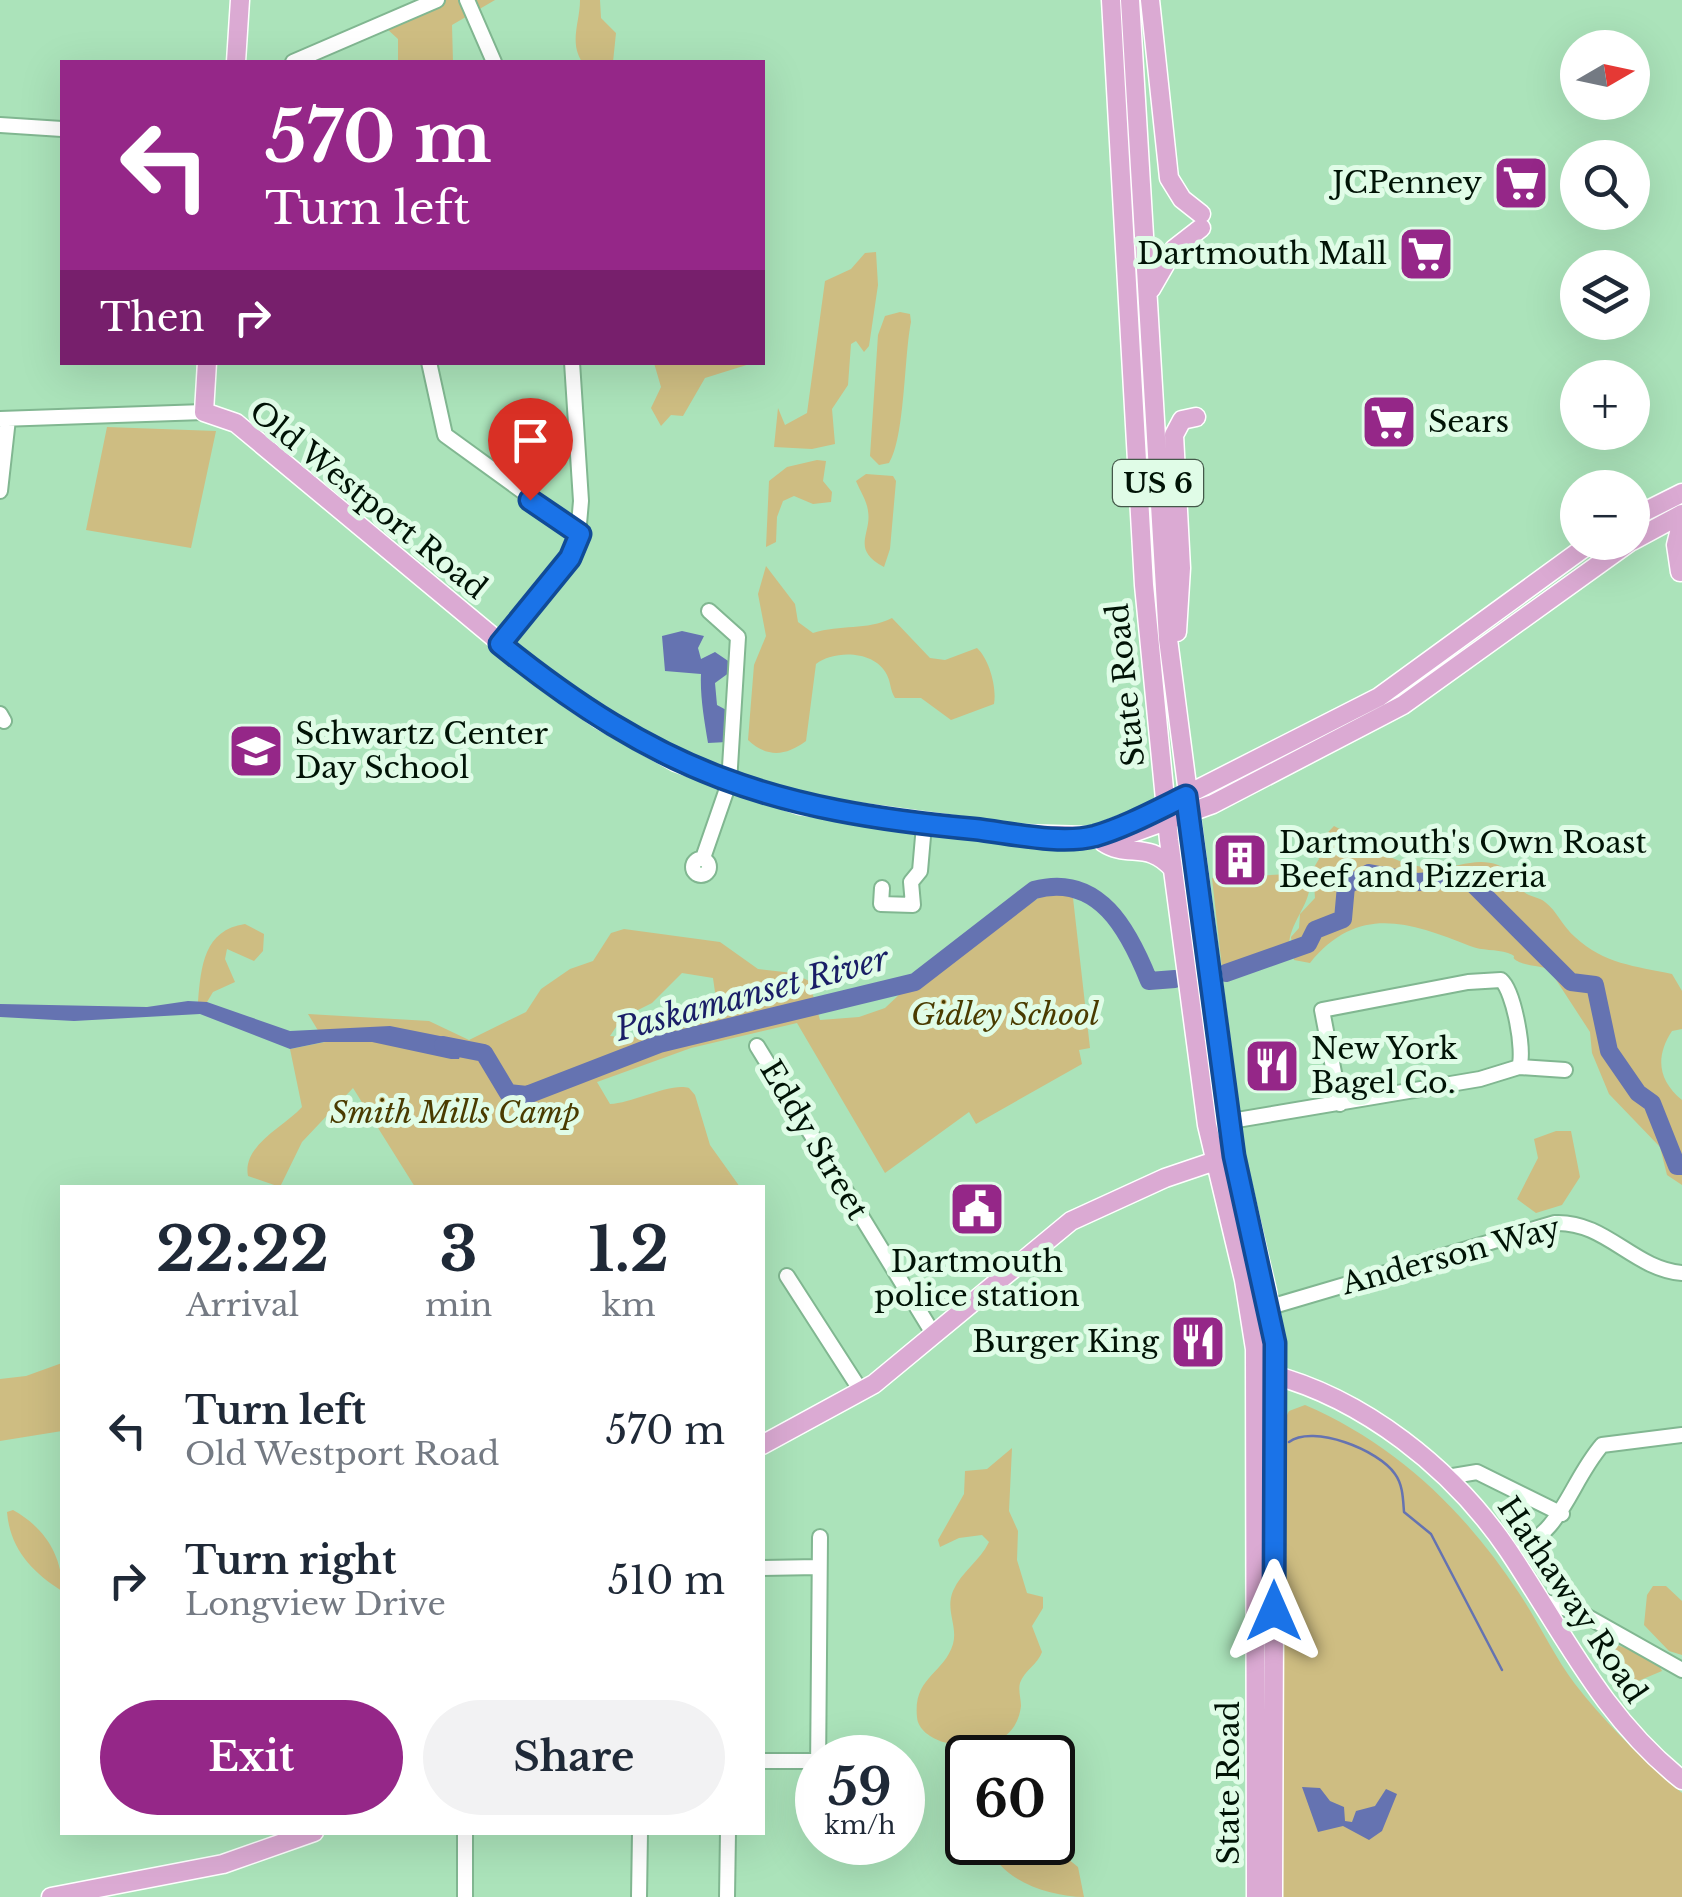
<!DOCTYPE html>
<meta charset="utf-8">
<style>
:root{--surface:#fff;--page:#f2f2f3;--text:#1f2937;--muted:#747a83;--accent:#952788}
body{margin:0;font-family:"Libre Baskerville",serif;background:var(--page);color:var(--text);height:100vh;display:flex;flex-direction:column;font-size:38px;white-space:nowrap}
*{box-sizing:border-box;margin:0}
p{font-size:32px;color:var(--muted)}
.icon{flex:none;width:55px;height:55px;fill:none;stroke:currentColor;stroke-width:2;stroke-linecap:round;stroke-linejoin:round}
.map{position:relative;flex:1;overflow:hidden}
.details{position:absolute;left:60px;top:1185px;width:705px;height:650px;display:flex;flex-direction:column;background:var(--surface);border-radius:0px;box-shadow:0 10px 40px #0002}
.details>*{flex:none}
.top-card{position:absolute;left:60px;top:60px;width:705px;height:305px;border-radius:0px;box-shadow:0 10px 40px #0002;background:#952788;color:#fff;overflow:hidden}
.needle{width:65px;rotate:81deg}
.fabs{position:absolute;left:1560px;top:30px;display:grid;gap:20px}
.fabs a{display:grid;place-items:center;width:90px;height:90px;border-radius:50%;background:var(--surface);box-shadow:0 10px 40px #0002;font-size:50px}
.speed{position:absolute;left:795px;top:1735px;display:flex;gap:20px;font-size:50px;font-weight:700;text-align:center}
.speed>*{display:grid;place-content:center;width:130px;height:130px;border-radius:50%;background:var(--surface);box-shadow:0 10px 40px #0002;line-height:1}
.speed small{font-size:25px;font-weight:400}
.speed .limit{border:5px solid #111;border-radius:15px;background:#fff;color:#111}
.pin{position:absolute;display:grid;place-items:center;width:85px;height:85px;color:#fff;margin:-102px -42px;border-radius:50% 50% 50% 0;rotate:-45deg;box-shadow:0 0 10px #0007}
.pin .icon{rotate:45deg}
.me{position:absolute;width:110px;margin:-55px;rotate:0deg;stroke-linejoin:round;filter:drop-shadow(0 0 8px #0008)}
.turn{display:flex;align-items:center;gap:35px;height:210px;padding:0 40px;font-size:45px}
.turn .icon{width:130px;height:130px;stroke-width:2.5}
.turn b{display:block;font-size:70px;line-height:85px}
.then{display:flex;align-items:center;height:95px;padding:0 40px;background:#0003;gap:20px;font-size:38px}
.eta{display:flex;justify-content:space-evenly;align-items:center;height:170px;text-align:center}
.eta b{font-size:60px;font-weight:700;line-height:70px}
.button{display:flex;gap:20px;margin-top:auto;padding:20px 40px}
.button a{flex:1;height:115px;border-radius:60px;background:var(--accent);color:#fff;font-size:40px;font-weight:700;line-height:115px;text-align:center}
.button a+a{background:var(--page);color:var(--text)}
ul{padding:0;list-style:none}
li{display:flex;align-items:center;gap:30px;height:150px;padding:0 40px}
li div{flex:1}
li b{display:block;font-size:38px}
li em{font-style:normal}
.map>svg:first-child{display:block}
.green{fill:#cebd82;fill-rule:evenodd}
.water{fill:#6573b1}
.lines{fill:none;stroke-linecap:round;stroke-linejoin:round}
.stream{stroke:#6573b1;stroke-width:2.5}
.river{stroke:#6573b1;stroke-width:18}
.minor-casing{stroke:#81b791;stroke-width:18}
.major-casing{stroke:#fff;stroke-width:21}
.minor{stroke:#fff;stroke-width:14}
.major{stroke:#dbaad3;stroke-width:18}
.route-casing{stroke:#114b97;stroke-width:25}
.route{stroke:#1a73e8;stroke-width:18}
.labels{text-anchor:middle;stroke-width:10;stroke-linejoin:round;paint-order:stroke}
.shield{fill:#e0fce7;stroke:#44594a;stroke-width:2.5}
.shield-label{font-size:28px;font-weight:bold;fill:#011306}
.poi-label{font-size:30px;fill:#011306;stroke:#e0fce7;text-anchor:start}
.street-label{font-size:30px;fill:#011306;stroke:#e0fce7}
.park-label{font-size:30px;font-style:italic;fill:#4a3b00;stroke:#e0fce7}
.water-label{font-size:32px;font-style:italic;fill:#1a1e67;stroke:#e0fce7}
</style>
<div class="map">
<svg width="1682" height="1897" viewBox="0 0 1682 1897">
<rect width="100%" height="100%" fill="#abe3ba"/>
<path class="green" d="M429,0H495L452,25L453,62H398V39L386,28Z
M580,0H600L601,18L616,33L613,62H582C569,42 580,22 580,0Z
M876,252L878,285L869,346L864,352L856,341L851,344L848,385L832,409L835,444L812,449L774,447L778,408L785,425L807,413L825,281L851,269L865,253Z
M900,312L910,314L911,322C904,356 905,438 889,463L879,465L870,456L878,335L885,316Z
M654,363V362L753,363L705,378L683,416L671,415L661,426L651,408L661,387Z
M107,427L216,431L191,548L86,530Z
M817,460L826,461L823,481L832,492L831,502L813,504L794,496L783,501L777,517L776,542L766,547L769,481L787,467Z
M866,474L893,476L896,481L890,549L884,567C850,549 872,534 868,511C867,501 860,491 856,481Z
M766,566L795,604L798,622L813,633C841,624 866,631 892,618L930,658L945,660L977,648C989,659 997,687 994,704L951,720L921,698H895C890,690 891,683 887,675C875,650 834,650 816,664L806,741C786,756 767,758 748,740L754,665L766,636L758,594Z
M1334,826C1368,843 1396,868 1437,868C1458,868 1476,857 1498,865C1512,871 1514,883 1524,892C1530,897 1539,897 1545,902C1557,911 1563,927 1575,937C1604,964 1635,966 1672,974L1682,991V1029L1672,1031C1655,1057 1658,1080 1682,1100V1185L1667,1175L1660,1147L1609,1094L1592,1053L1590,1032L1549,969C1540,966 1528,966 1519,962C1507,956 1521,958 1508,953C1496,949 1482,951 1470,946C1409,922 1358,904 1310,963L1294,960L1291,937L1299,928L1300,914L1315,898L1313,869L1319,859L1313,848Z
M1309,873C1316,903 1287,921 1289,950L1281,948L1222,968L1212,878Z
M1051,890L1073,898L1090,1048L1079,1050L1082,1064L976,1124L969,1112L885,1173L797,1023L691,1048L597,1082L610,1104C633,1103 671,1082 689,1088L695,1095L710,1145L740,1187H415L353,1088L302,1142L280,1187L248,1176C242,1145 284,1127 302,1107L290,1049L325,1042L308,1014L429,1021L469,1040L526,1012L541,989L570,969L593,961L611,933L624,929L720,942L758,969L793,973L809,981L820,1020L859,1017L885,1008L919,976ZM682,973L713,978L718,1013L714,1019L631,1038L610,1036L622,1018L652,1003Z
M245,924L264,934L263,951L254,961L227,949L225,959L235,982L213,992L207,1002H198C201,966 204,930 245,924Z
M1556,1131H1571L1580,1177L1562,1205L1536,1213L1517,1199L1538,1158L1534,1139Z
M62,1363V1431L0,1441V1379L26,1376Z
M1305,1405C1396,1444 1465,1511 1519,1593C1539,1623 1554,1656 1575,1684C1607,1725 1643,1760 1682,1793V1897H1279L1281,1427L1289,1411Z
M1012,1448L1009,1511L1018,1531L1017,1560L1027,1593L1043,1597V1608L1032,1626L1042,1652C1038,1664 1024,1671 1020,1683C1018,1690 1021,1699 1021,1706C1016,1747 976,1751 943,1742C931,1738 918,1730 917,1717C913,1677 944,1674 953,1644C958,1626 945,1610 953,1591C961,1572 980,1561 989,1542L982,1535L959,1538L940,1547L938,1540L964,1494L965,1471L987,1469Z
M13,1510C44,1527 63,1556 62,1591C32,1572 10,1549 7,1512Z
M1653,1586H1666L1682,1601V1655L1669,1651L1644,1625L1647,1595Z
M1590,1635L1655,1659L1662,1671L1631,1684Z
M1053,1838L1057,1850L1078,1867L1084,1897C1051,1897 996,1880 989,1843L1052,1842Z"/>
<path class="water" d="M682,631L704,636L698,648L701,659L715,652L737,667L715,683L717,705L730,712L727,742L708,743C704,719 700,696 701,674L665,671L662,636Z
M188,1001L207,1002L290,1031L390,1026L465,1041L459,1059H451L372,1042H324L290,1049L200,1014L74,1021L0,1017V1004L147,1007Z
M1302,1787L1320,1788L1330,1801L1344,1807L1345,1821L1352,1822L1356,1811L1375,1806L1386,1789L1397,1794L1382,1831L1369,1840L1343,1826L1318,1832Z"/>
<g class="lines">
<path class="stream" d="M1289,1442C1313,1424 1379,1450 1395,1474C1403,1485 1403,1499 1404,1512L1431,1534L1502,1670"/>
<path class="river" d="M1226,973L1308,944L1315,930L1343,919L1346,886L1369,873L1418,882L1467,878L1571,982L1595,985L1609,1051L1638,1093L1652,1103L1677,1166H1682
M443,1045L484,1053L508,1093L527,1095L659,1044L915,982L1034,890C1099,872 1129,931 1149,981L1175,979"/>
<g class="minor-casing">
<path id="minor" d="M467,0L494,62
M293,62L437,0
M0,125L62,129
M429,362L445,435L580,533
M0,419L204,412
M0,491L8,419
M500,644L577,547L581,501L572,362
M0,714L4,721
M703,858L729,783L738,637L709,611
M693 867a8 8 0 1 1 16 0a8 8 0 1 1-16 0Z
M882,888L881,904L913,905L911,882L920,871L924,825
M757,1046L934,1335
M1340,1104L1322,1010L1468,982L1501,980C1514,991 1525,1052 1519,1067
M1207,1125L1480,1079L1519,1067L1565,1070
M787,1276L861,1391
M1270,1307L1555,1223C1606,1221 1633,1269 1682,1273
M1447,1477L1477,1472L1562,1514
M1510,1554C1564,1532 1568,1485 1602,1445L1682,1435
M762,1568L818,1567
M1539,1599L1588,1617L1682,1670
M762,1761H817
M818,1772L820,1537
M465,1897V1832
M639,1897L640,1832
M727,1897L728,1832"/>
</g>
<g class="major-casing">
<path id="major" d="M1111,0L1144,585L1169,840L1207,1125L1244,1280L1255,1349L1256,1897
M1130,0L1168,639L1235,1156L1267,1291L1275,1343L1273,1897
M1150,0L1169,178L1182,199L1201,214
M236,62L240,0
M1151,289L1174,249L1201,228
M207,362L204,412L236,423L551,685L598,718L676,762L800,805L1019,834L1121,837L1213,804L1403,705L1630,542
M1632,518L1682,493
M1632,541L1682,514
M1680,572L1676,545L1682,521
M1177,632L1181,568L1174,435L1182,420L1196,417
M1103,832L1147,815L1379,697L1592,542
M1103,842C1128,859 1148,840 1173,869
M1266,1373C1363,1397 1453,1469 1508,1550C1563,1632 1603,1718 1682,1780
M762,1445L874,1384L1071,1221L1165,1178L1224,1158
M51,1897L223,1864L314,1832"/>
</g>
<use href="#minor" class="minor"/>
<use href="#major" class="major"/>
</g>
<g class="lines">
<g class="route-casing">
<path id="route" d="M530,500L580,534L570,558L500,644C660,773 771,810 974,829C1010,833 1060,845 1095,836C1126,827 1157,810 1186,796L1234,1156L1275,1343L1274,1611"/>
</g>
<use href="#route" class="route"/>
</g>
<defs>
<g id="supermarket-square" transform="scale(2.875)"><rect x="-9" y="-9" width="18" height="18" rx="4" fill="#952788" stroke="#e0fce7"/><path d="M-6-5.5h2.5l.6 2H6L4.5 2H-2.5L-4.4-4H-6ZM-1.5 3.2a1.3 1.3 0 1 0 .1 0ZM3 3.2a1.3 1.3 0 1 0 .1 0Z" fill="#fff"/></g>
<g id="school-square" transform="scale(2.875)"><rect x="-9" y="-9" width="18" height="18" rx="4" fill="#952788" stroke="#e0fce7"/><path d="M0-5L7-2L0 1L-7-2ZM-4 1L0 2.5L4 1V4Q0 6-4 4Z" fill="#fff"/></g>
<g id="building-square" transform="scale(2.875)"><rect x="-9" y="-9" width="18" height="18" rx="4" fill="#952788" stroke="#e0fce7"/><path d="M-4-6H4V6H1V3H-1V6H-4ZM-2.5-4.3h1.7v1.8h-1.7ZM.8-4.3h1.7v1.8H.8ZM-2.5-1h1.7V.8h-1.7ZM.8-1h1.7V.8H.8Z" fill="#fff"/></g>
<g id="restaurant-square" transform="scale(2.875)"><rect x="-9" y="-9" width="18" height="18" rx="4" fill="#952788" stroke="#e0fce7"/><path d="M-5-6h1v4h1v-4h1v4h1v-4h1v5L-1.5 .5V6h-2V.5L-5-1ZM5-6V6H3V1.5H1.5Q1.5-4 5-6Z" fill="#fff"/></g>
<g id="civic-square" transform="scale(2.875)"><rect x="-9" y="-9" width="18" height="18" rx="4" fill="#952788" stroke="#e0fce7"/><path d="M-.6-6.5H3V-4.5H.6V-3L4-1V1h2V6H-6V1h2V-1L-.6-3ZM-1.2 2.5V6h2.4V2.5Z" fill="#fff"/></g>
</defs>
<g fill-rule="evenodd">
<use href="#supermarket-square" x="1521" y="183"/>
<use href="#supermarket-square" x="1426" y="254"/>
<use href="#supermarket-square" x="1389" y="422"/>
<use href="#school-square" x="256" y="751"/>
<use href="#building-square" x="1240" y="860"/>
<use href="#restaurant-square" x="1272" y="1066"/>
<use href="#civic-square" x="977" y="1209"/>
<use href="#restaurant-square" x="1198" y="1342"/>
</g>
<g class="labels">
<rect class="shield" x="1113" y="460" width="90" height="46" rx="8"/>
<g class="shield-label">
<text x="1158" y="493">US 6</text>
</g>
<g class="poi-label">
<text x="1482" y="193" text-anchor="end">JCPenney</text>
<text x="1387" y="264" text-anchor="end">Dartmouth Mall</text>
<text x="1428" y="432">Sears</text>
<text x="295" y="744">Schwartz Center<tspan x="295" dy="34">Day School</tspan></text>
<text x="1279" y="853">Dartmouth's Own Roast<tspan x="1279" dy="34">Beef and Pizzeria</tspan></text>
<text x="1311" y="1059">New York<tspan x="1311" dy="34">Bagel Co.</tspan></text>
<text x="977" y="1272" text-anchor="middle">Dartmouth<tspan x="977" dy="34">police station</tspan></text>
<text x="1159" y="1352" text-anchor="end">Burger King</text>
</g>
<g class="street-label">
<text transform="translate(368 500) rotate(39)" y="10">Old Westport Road</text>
<text transform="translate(1126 685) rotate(-96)" y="10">State Road</text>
<text transform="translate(814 1140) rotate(59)" y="10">Eddy Street</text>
<text transform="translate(1451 1256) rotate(-15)" y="10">Anderson Way</text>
<text transform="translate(1572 1600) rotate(56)" y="10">Hathaway Road</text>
<text transform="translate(1229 1783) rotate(-90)" y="10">State Road</text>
</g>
<g class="park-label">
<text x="1005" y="1025">Gidley School</text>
<text x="455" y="1123">Smith Mills Camp</text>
</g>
<g class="water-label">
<text transform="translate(752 994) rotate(-15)" y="11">Paskamanset River</text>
</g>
</g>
</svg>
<div class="fabs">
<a><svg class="needle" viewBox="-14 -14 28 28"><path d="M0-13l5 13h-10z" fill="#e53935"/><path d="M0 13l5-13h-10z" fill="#747a83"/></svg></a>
<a><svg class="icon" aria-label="search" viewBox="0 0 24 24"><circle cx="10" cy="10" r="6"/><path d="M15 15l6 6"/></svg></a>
<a><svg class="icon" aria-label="layers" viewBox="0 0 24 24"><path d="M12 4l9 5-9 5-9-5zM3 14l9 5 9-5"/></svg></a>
<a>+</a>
<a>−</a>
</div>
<div class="speed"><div>59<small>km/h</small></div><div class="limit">60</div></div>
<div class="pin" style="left:530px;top:500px;background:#d93025"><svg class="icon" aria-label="arrive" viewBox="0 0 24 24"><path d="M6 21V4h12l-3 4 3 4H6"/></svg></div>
<svg class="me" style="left:1274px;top:1611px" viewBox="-20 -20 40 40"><path d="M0-17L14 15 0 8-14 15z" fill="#1a73e8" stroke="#fff" stroke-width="4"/></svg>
<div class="top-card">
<div class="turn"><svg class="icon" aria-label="left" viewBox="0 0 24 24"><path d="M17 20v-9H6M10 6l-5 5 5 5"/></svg><div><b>570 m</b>Turn left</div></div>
<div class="then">Then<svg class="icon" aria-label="right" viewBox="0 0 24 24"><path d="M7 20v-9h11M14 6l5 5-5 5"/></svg></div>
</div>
<section class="details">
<div class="eta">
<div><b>22:22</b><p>Arrival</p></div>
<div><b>3</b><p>min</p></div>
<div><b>1.2</b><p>km</p></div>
</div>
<ul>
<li><svg class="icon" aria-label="left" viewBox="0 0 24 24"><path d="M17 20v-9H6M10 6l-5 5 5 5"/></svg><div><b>Turn left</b><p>Old Westport Road</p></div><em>570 m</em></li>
<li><svg class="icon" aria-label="right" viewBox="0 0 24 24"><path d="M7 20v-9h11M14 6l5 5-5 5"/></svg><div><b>Turn right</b><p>Longview Drive</p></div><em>510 m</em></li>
</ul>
<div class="button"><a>Exit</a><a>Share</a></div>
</section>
</div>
